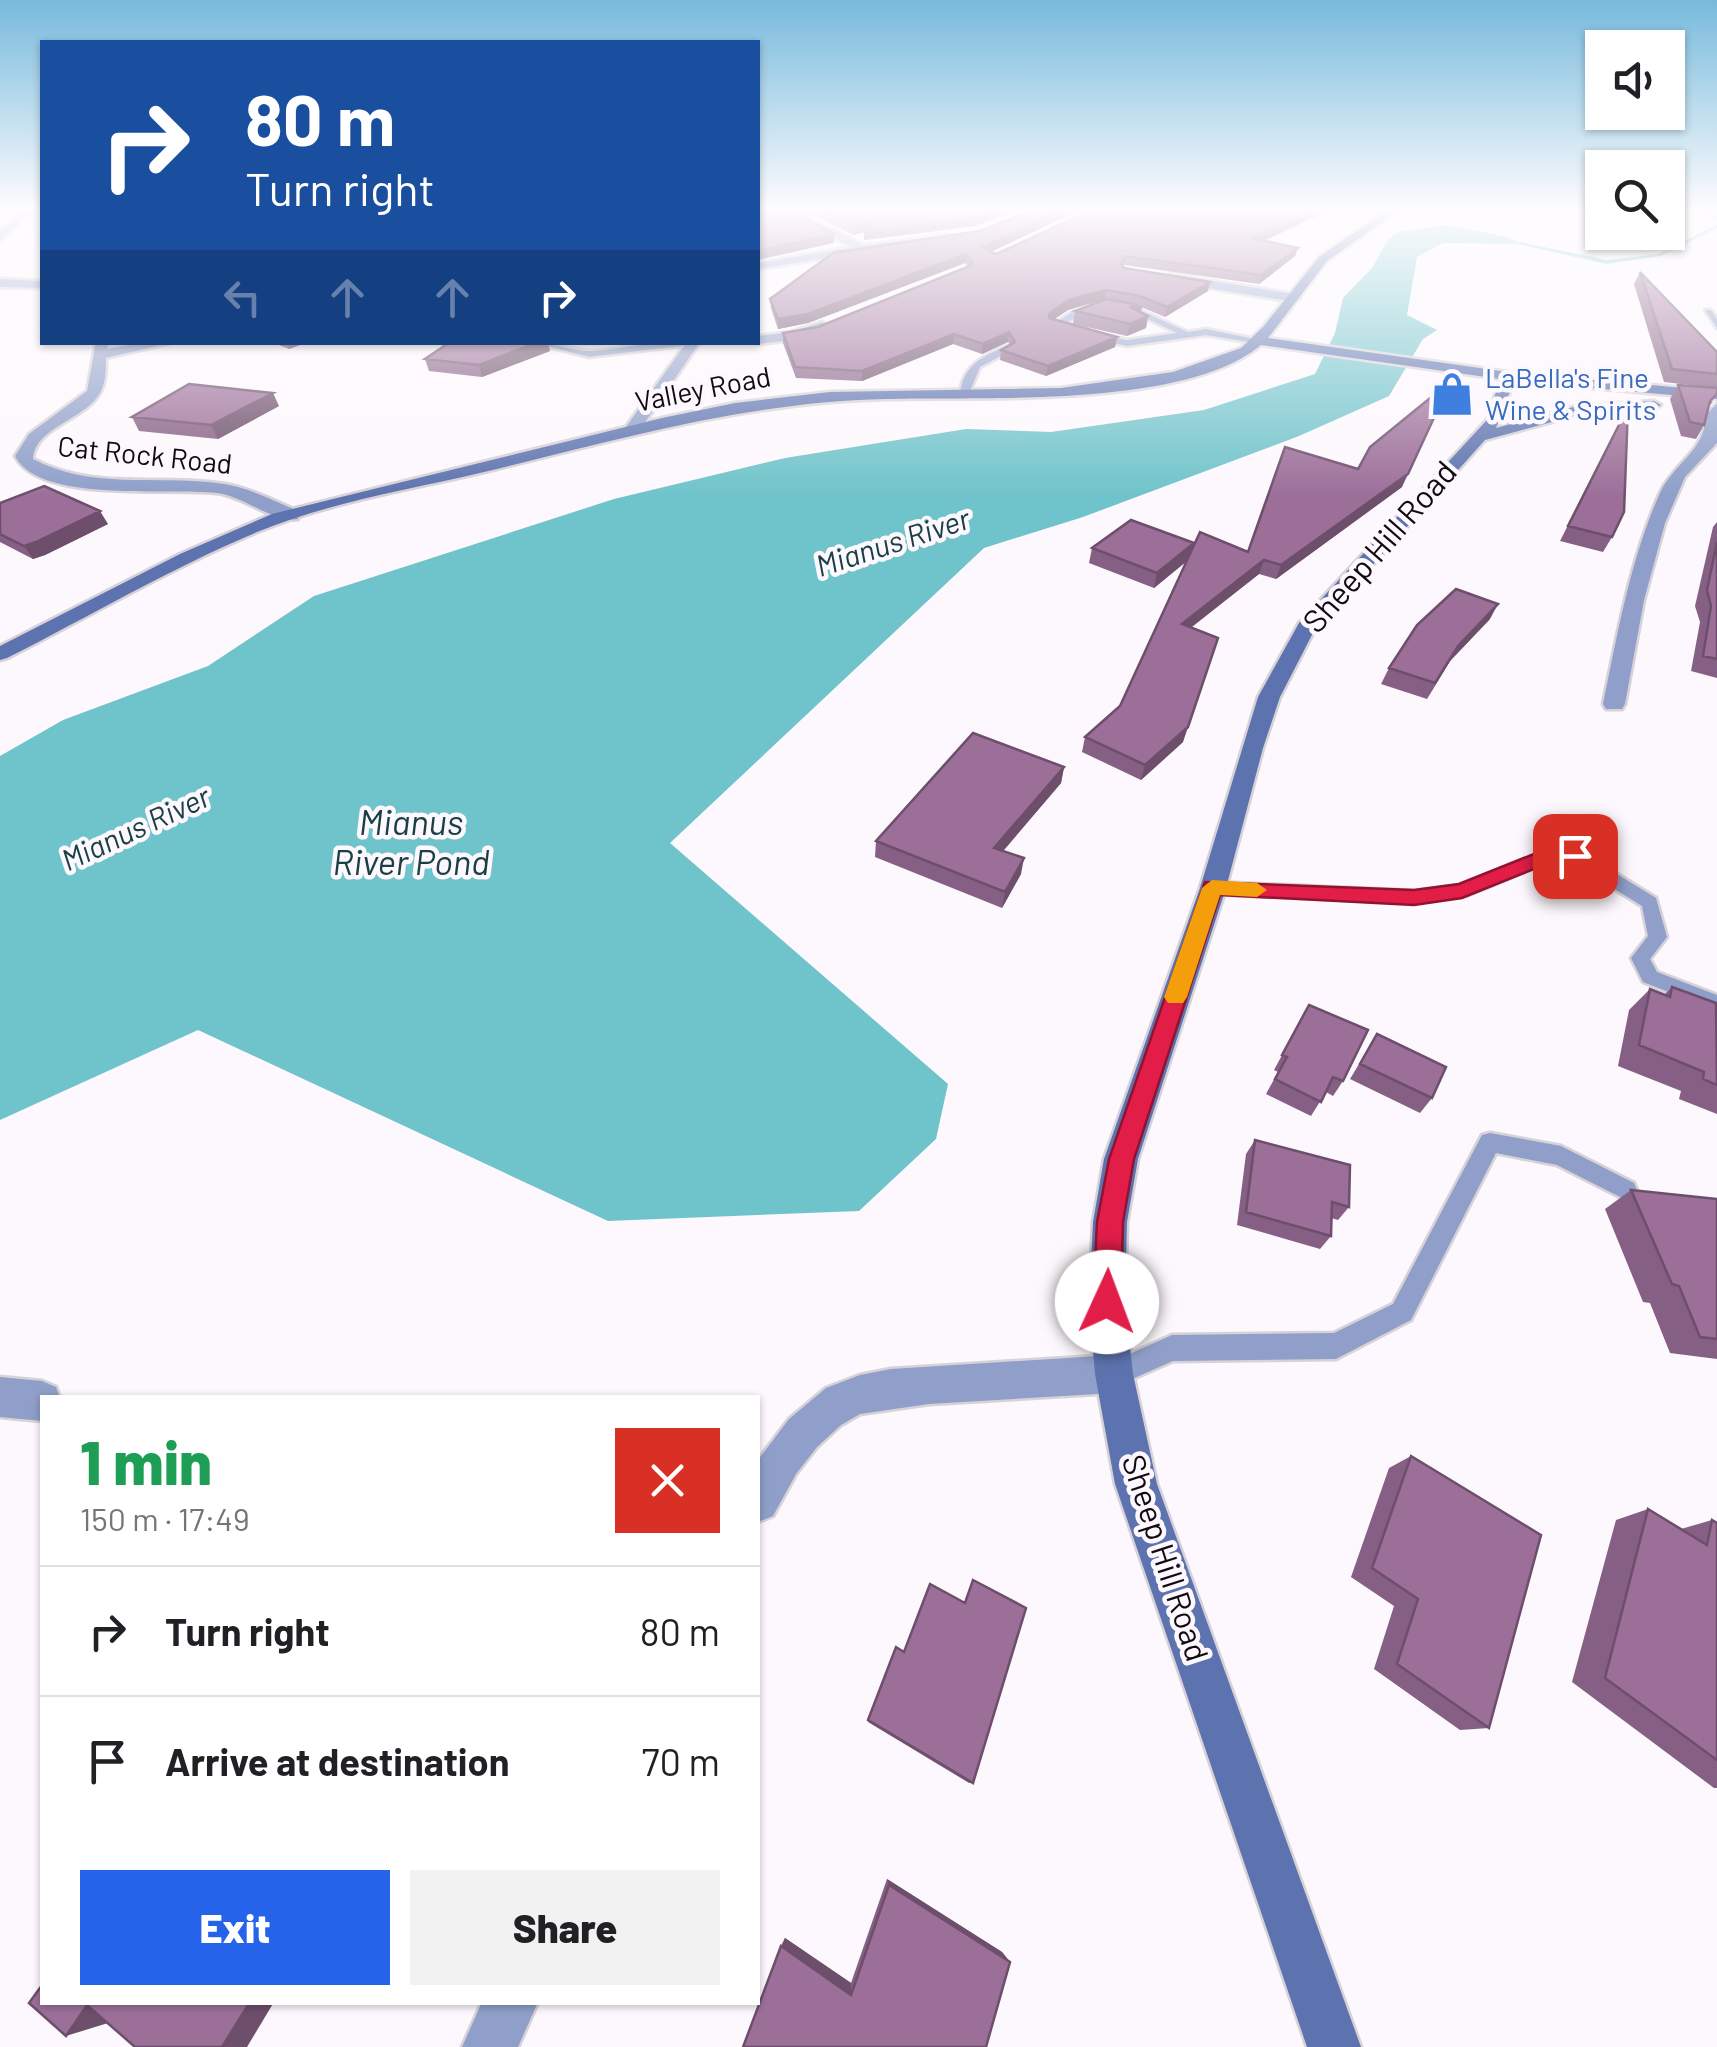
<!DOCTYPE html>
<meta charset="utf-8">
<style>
:root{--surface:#fff;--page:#f2f2f2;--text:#202124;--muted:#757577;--line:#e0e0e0;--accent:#2563eb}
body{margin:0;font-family:Barlow,sans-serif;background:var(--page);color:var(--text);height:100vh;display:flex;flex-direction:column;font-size:38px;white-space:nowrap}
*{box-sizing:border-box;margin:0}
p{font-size:32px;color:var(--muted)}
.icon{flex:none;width:55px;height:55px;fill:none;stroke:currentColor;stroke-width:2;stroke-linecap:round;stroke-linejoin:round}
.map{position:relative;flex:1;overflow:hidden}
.drawer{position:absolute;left:40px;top:1395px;width:720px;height:610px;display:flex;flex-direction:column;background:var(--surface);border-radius:0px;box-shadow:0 2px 8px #0004}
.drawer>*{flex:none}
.guide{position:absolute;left:40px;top:40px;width:720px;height:305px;border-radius:0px;box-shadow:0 2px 8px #0004;background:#1a4fa0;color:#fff;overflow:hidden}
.fabs{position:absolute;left:1585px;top:30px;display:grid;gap:20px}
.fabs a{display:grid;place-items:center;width:100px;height:100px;border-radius:0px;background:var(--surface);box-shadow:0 2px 8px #0004;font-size:50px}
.pin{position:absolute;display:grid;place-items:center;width:85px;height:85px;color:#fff;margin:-42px;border-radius:20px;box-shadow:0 5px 15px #0006}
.me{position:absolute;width:110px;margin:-55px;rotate:2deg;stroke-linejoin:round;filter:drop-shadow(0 0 8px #0008)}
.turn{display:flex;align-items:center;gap:35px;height:210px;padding:0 40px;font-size:45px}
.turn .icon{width:130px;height:130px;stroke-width:2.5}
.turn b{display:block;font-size:70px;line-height:85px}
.lanes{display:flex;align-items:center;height:95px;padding:0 40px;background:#0003;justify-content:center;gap:50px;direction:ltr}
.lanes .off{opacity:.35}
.round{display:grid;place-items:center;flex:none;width:105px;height:105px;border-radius:0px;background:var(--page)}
.head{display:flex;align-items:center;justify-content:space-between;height:170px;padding:0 40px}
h1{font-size:60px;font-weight:800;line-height:75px;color:#1e9e55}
.action{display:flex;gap:20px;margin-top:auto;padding:20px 40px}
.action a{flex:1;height:115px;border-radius:0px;background:var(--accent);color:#fff;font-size:40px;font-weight:800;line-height:115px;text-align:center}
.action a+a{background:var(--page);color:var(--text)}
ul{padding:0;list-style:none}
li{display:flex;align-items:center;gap:30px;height:130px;padding:0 40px;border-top:2px solid var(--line)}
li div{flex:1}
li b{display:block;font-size:38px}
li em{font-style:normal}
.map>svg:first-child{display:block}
.water{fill:#6fc3ca}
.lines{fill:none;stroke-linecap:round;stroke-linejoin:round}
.stream{fill:#6fc3ca;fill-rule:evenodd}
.lane-casing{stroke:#d7d2d7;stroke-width:5}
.street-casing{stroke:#d7d2d7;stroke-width:5}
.secondary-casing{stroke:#d7d2d7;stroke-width:5}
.lane{fill:#8f9fc9;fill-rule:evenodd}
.street{fill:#8f9fc9;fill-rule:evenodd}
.secondary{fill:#5d73af;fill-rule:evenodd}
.wall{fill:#865f84}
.shaded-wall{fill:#6d4e6b}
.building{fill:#9c6f99;stroke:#6d4e6b;stroke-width:2.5}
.route{fill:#e11d48;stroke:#92132f;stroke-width:2.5}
.slow{fill:#f59e0b}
.labels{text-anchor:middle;stroke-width:9;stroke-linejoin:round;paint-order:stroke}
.far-shop-label{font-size:28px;fill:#366cbe;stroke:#fdf8fd;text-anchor:start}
.far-street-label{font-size:28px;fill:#110a11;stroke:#fdf8fd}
.far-water-label{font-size:30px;font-style:italic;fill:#194145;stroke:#fdf8fd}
.street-label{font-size:32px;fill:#110a11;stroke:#fdf8fd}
.water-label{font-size:35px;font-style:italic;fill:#194145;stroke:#fdf8fd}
</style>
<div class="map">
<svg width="1717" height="2047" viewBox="0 0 1717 2047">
<rect width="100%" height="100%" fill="#fdf8fd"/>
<path class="water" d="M1447,225L1507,237L1520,244L1443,243L1417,257L1407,315L1437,330L1423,339L1389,396L1299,436L1083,517L984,548L670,843L948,1084L936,1139L859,1211L608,1221L198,1030L0,1120V756L63,720L208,666L314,596L614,499L785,458L966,429L1051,432L1204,410L1315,374L1335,333L1343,298L1372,268L1388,239L1398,232Z"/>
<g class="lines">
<path class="stream" d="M1699,211H1704L1717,218V221Z
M1717,225V228L1661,256L1607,264L1517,244L1520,242L1607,260L1658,254Z"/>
<g class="lane-casing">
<path id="lane" d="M1104,303L1138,309L1188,332L1206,329L1259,340L1255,343L1206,335L1127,346L1086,337L1089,332L1127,340L1177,333C1130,310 1105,297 1058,328L1051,326L1070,313Z
M1705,310H1711L1717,319V328Z
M531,342C552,342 573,352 594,351C627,349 666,337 697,344L589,357Z
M1007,346L1010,351L980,367L968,396L960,398C960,368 981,356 1007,346Z
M1549,849L1581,852L1656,898L1667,937L1650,959L1657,972L1717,995V1011L1643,982L1631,958L1648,936L1642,906L1571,862L1551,861L1468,895L1415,903L1213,894L1204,888L1213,882L1415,891L1459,885Z
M1490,1133L1561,1146L1634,1183L1637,1190L1634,1197L1626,1200L1557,1165L1496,1153L1411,1320L1336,1359L1173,1361L1114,1387L1105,1383L1101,1374L1105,1365L1172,1335L1334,1333L1393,1304L1482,1135Z"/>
</g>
<g class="street-casing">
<path id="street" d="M22,211H33L0,240V231Z
M783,211H796L865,245L947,235L952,238L758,269V263L851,247Z
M1086,211H1099L1041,241L1032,239Z
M1169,274L1294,294L1300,298L1294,302L1165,281Z
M0,279L42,281V288L0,287Z
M822,322L829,326L827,329L793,340L758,344L753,342H758V336L791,332Z
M96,342H110L107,349L143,342H174L106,358C106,368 106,381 101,391C87,420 35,426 33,459C91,490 154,475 217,483C246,486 272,500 298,511V519C273,523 244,496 217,493C170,487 39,504 15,456L29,434L87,391Z
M687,342H700L637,434H625L623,431Z
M1717,404V443L1685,477L1665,523L1644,600L1625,704L1622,709H1606L1603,704C1618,632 1630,560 1660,493C1674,462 1707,450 1705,415Z
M1114,1355L1128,1360L1133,1374L1128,1388L1114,1393L929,1404L860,1414L841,1425L817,1447L796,1474L773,1516L758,1522V1460L789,1419L826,1388L860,1375L891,1369Z
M0,1377L42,1381L56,1387L60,1398H42V1421L0,1417Z
M482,2002H538L518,2047H462Z"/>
</g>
<g class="secondary-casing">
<path id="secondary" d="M1386,211H1398L1327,261L1268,338L1508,372L1717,391V399L1514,381L1496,428L1577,406L1654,401L1661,405L1654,409L1578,415L1485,440L1315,629L1280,697L1263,748L1226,888L1138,1159L1127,1222L1125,1302L1133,1374L1157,1484L1361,2047H1307L1115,1484L1095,1374L1089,1302L1093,1222L1104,1159L1200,888L1258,697L1299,623L1487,420L1500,379L1261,345C1184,409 983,396 885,399C746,402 617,440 484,472C408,490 330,502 257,532C171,568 90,616 7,658L0,660V646L180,554L272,514L662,418L735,403L830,392L1061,388L1173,372L1241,348L1263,327L1319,257Z"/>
</g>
<use href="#lane" class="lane"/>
<use href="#street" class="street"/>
<use href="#secondary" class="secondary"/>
</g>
<path class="wall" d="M804,211H1015L975,226L864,240V232L854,235Z
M1030,211H1078L992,251L996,254L1091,211H1327L1264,241L1298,248L1295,256L1259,284L1124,265L1123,266L1208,291L1165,317L1134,304L1142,308L1141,312L1148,316L1146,328L1127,336L1073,324L1075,311L1105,299L1068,310L1054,319L1117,337L1115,347L1046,376L1000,360L1001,350L1010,345L1008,342L982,354L953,344L862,381L796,378L783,343V333L818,327L968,267L965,263L808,323L778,329L771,308L770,299L980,231Z
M1640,272L1717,352V388L1664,382L1634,284Z
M271,342H308L289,349Z
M550,351L482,377L429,371L425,359Z
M1678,385L1713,402L1708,407L1704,425L1696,439L1681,436L1670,399Z
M279,406L218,439L139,431L132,417Z
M1628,407L1612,537L1603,552L1560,541Z
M1402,487L1276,579L1259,574L1191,627L1183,742L1141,780L1082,752L1085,737L1120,706L1186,562L1154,588L1089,563L1092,548L1194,543L1248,552Z
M0,503L108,524L45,555L33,559L0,542Z
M1717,522V678L1691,671L1700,622L1695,606L1713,527Z
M1490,619L1450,661L1427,699L1381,684L1389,668Z
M1064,767L1061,783L1003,851L1021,874L1002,908L875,857L876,841Z
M1672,987L1717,1011V1114L1679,1099L1681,1091L1618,1066L1629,1010L1650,989L1664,995Z
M1309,1005L1343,1081L1333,1096L1326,1092L1311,1116L1266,1094L1278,1072L1274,1070Z
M1377,1034L1432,1098L1420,1113L1350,1079Z
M1255,1140L1349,1207L1338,1220L1331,1218V1236L1320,1249L1237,1225L1246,1154Z
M1631,1190L1717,1199V1359L1670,1353L1650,1303L1643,1302L1605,1209Z
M1411,1456L1489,1728L1460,1730L1374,1669L1394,1606L1351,1577L1389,1468Z
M1648,1509L1681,1529L1712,1520L1717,1523V1788H1714L1572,1682L1616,1520Z
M973,1580V1783H969L868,1722L896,1647L904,1652L964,1603Z
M887,1879L1002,1952L1010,1962L743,2047L785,1938L851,1983Z"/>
<path class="shaded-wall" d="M994,211H1015L975,226L864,240V232L854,235V227L876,218Z
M1061,211H1078L982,256L983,247Z
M1312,211H1327L1250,247L1252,238Z
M834,234V243L758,260V251Z
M1298,248L1295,256L1259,284L1261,275Z
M966,254L965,263L808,323L778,329V319Z
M1210,282L1208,291L1165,317L1167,307Z
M1106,290L1105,299L1068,310L1049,323L1050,313L1069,300Z
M1148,316L1146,328L1127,336L1130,324Z
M1009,332L1008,342L982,354L983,344Z
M954,334L953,344L862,381V371Z
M1117,337L1115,347L1046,376L1048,366Z
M287,342H308L289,349Z
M538,342H548L550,351L482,377L479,365Z
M1451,381L1402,487L1276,579L1281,565Z
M273,393L279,406L218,439L211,425Z
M100,511L108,524L45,555L33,559L24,546Z
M1194,543L1190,558L1154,588L1157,573Z
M1264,560L1259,574L1178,638L1182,624Z
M1498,604L1490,619L1450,661L1427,699L1458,646Z
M1218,638L1183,742L1141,780L1145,765Z
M1064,767L1061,783L992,864L994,848Z
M1024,858L1021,874L1002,908L1005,892Z
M887,1879L1002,1952L1010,1962L889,1885Z
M785,1938L851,1983V1995L781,1946Z
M250,2002H274L247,2047H222Z
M87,2005L108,2023L66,2036Z"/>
<path class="building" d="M758,211H790L834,234L758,251Z
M821,211H994L976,218L864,231L876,218L854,227Z
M1030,211H1061L983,247L996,254L1091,211H1312L1252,238L1298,248L1261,275L1125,256L1121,264L1124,268L1210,282L1167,307L1140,296L1106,290L1069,300L1050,313L1049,318L1117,337L1048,366L1001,350L1015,342L1009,332L983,344L954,334L862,371L795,367L783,333L818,327L970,266L972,261L966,254L808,314L778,319L770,299L833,253L980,231Z
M1640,272L1717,352V374L1672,369Z
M1106,299L1133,304L1142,308L1130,307L1148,316L1130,324L1075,311Z
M450,342H538L479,365L425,359Z
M1451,381L1408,474L1281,565L1264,560L1182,624L1218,638L1188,727L1145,765L1085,737L1120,706L1200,532L1248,552L1285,447L1358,469L1370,447Z
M189,384L273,393L211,425L132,417Z
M1678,385L1717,388V394L1710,401L1704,425L1690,422Z
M1628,407L1624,512L1612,537L1568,526Z
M44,486L100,511L36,542L24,546L0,534V503Z
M1131,520L1194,543L1157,573L1092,548Z
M1717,542V659L1703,656L1711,606L1707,590Z
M1456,589L1498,604L1458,646L1435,683L1389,668L1417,625Z
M973,733L1064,767L994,848L1024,858L1005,892L876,841Z
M1672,987L1716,1003L1717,1085L1703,1079L1704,1072L1639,1045L1650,989L1670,997Z
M1309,1005L1368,1030L1343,1081L1333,1077L1321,1102L1275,1079L1287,1057L1282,1055Z
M1377,1034L1446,1067L1432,1098L1360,1064Z
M1255,1140L1350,1165L1349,1207L1332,1202L1331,1236L1246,1212Z
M1631,1190L1717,1199V1339L1700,1337L1679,1286L1672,1284Z
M1411,1456L1541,1535L1489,1728L1397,1664L1418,1599L1372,1568Z
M1648,1509L1707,1545L1712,1520L1717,1523V1760L1605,1678Z
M973,1580L1026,1608L973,1783L868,1720L896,1647L904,1652L930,1584L965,1603Z
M889,1885L1010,1962L986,2047H743L781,1946L851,1995Z
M42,1985V2002H250L222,2047H135L87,2005L66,2036L29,2003Z"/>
<linearGradient id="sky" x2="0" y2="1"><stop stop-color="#77badc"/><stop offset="0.42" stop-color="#fefcfe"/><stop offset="1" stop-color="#fefcfe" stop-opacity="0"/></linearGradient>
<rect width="1717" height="497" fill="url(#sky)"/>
<path class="route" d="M1549,848L1575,850L1585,856L1575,863L1551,862L1462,898L1414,905L1220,895L1134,1159L1123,1222L1121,1302L1117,1312L1107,1316L1097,1312L1093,1302L1097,1222L1109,1159L1205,882L1414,890L1459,884Z"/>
<path class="slow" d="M1212,880L1257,883L1267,890L1257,897L1220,895L1187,997L1183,1003H1168L1164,997L1202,888Z"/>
<defs>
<g id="shop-bare" transform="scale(3.45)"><path d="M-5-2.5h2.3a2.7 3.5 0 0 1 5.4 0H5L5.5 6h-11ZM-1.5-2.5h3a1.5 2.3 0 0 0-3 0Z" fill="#3f7fe0" stroke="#fdf8fd" stroke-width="2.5" paint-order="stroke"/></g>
</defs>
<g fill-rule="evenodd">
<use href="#shop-bare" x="1452" y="394"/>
</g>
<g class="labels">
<g class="far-shop-label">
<text x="1485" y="388">LaBella's Fine<tspan x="1485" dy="32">Wine &amp; Spirits</tspan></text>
</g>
<g class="far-street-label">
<text transform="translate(703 389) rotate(-11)" y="10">Valley Road</text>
<text transform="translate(145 455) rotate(6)" y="10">Cat Rock Road</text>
</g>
<g class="far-water-label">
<text transform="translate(893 543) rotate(-18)" y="10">Mianus River</text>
<text transform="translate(136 829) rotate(-25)" y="10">Mianus River</text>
</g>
<g class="street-label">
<text transform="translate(1380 547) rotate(-49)" y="11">Sheep Hill Road</text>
<text transform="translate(1165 1558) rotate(72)" y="11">Sheep Hill Road</text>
</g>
<g class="water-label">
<text x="411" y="835">Mianus<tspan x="411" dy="40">River Pond</tspan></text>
</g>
</g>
</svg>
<div class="fabs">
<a><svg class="icon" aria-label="sound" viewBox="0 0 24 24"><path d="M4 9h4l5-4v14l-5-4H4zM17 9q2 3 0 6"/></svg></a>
<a><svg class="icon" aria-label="search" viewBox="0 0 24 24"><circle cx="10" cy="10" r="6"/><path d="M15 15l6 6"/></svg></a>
</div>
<div class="pin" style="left:1575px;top:856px;background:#d93025"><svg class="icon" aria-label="arrive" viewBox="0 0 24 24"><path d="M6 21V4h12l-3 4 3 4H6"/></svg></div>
<svg class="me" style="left:1107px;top:1302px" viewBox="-20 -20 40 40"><circle r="19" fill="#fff"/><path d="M0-13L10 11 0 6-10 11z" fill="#e11d48"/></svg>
<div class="guide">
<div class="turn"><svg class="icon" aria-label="right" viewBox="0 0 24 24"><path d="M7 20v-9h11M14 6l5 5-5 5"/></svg><div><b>80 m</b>Turn right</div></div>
<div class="lanes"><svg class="icon off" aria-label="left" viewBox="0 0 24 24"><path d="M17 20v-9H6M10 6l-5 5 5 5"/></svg><svg class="icon off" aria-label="ahead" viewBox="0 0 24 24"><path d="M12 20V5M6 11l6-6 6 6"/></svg><svg class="icon off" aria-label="ahead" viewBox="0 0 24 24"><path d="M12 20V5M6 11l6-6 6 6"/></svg><svg class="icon" aria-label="right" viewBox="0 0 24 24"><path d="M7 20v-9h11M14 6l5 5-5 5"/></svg></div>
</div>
<section class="drawer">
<div class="head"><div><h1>1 min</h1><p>150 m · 17:49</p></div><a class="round" style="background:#d93025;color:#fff"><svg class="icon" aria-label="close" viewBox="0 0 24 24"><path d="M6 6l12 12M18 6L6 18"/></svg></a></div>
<ul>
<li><svg class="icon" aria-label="right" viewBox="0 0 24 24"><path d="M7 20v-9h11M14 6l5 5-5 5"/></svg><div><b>Turn right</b></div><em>80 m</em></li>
<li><svg class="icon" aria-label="arrive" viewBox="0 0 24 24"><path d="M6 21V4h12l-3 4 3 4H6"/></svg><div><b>Arrive at destination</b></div><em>70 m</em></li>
</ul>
<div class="action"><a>Exit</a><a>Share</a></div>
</section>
</div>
